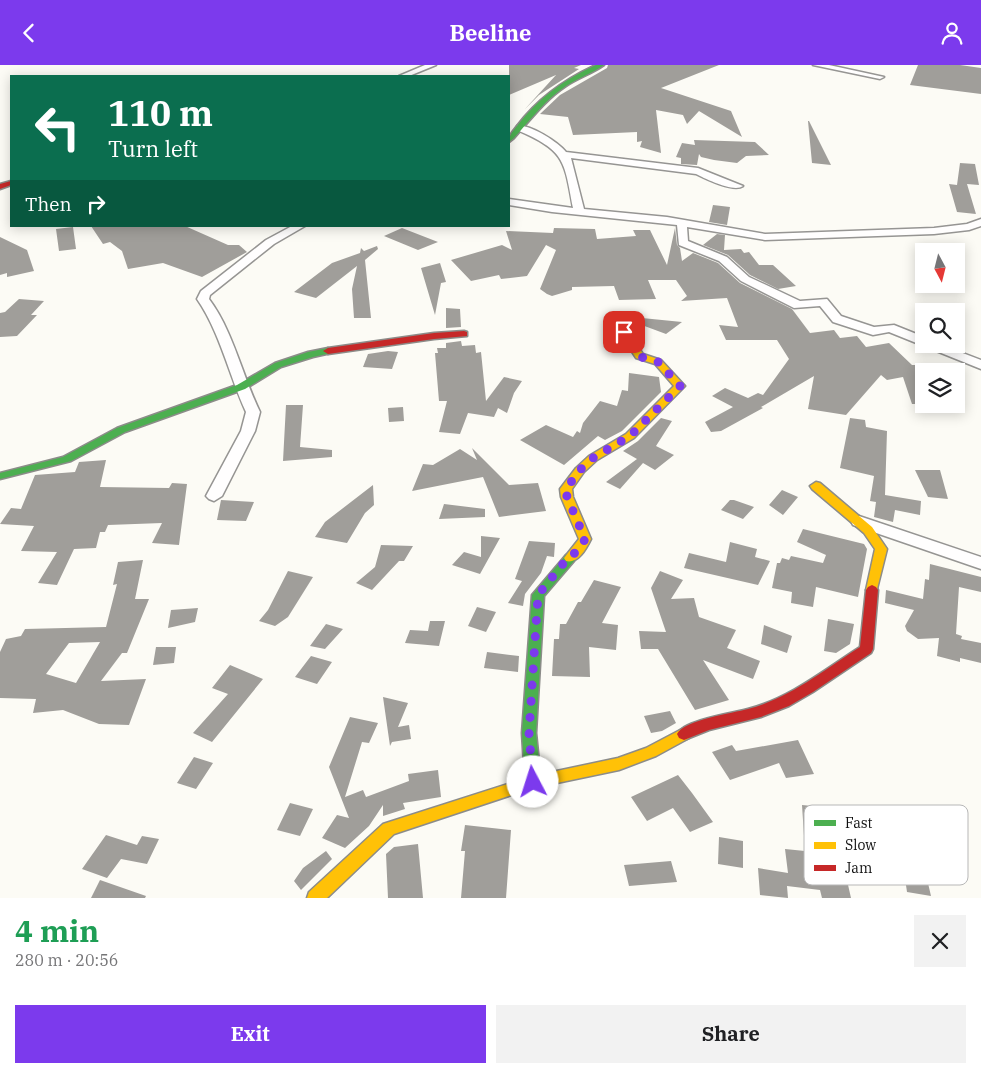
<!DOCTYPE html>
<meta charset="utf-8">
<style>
:root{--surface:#fff;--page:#f2f2f2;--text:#202124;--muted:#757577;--accent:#7c3aed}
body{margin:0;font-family:"IBM Plex Serif",serif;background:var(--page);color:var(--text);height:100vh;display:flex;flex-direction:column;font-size:19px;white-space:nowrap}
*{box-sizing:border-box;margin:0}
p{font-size:16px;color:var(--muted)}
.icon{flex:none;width:28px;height:28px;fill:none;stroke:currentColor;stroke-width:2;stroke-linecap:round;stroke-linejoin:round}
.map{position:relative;height:833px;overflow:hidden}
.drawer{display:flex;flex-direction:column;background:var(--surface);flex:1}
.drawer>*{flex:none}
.guide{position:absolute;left:10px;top:10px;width:500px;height:152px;border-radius:0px;box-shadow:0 2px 12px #0003;background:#0b6e4f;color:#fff;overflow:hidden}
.needle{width:32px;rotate:173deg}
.tools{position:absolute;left:915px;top:178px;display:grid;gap:10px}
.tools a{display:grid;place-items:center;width:50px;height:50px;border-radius:0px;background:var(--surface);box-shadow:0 2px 12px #0003;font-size:25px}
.pin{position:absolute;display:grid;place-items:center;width:42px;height:42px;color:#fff;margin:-21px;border-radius:10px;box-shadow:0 2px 8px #0006}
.me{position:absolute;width:55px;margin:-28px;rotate:355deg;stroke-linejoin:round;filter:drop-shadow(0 0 4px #0008)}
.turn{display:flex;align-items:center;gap:18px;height:105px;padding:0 15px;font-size:22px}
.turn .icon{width:65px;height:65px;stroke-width:2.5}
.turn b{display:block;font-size:35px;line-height:42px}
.then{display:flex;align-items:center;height:48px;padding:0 15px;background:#0003;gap:10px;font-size:19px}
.round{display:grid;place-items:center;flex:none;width:52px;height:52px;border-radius:0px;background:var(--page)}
.headline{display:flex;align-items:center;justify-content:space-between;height:85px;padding:0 15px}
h1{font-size:30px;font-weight:800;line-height:38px;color:#1e9e55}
.cta{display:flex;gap:10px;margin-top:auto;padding:10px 15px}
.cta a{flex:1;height:58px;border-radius:0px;background:var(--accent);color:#fff;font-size:20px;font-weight:800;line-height:58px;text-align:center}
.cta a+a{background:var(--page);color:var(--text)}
header{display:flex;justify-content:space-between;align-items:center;height:65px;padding:0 15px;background:var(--accent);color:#fff;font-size:22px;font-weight:800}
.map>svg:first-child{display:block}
.building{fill:#a09e9a;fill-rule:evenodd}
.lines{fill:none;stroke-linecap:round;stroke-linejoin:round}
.street-casing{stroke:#969593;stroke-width:3}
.fast-casing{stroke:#8c8c89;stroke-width:3}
.slow-casing{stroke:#8c8c89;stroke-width:3}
.jam-casing{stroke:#8c8c89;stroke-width:3}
.street{fill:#fffefe;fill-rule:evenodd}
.fast{fill:#4caf50;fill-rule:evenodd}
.slow{fill:#ffc107;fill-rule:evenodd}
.jam{fill:#c62828;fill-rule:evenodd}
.route{stroke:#7c3aed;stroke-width:9;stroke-dasharray:0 16.2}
.key{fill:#fff;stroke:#b7b7b7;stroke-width:1}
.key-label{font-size:14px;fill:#0f0f0f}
</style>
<header><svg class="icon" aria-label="back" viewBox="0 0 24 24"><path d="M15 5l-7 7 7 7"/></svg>Beeline<svg class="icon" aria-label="person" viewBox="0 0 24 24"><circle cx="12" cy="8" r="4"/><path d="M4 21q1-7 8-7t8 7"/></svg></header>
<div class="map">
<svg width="981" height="833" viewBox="0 0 981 833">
<rect width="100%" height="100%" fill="#fcfbf5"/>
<path class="building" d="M509,0H581L574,3L579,4L539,30L525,44L556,10L509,30Z
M608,0H719L661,23L731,46L742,72L699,46L687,59L683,50L656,45L661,88L640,82L642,76L637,77V67L573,70L568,52L540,49L560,30L607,3Z
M918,0H960L981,3V29L910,20Z
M808,56H809L831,100L812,98Z
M694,75L755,77L769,90L746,91L737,98L714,95L701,92L699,89L697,100L681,99V93L676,92L682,78L695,80Z
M960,98L975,99L979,120L967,119L976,149L957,147L949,119L957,120Z
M713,140L730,142L727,160L709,157Z
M91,161H185L228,180H239L247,187L202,212L163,198L128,204L122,186L110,177L103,179Z
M73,162L76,184L59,186L56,164Z
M402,163L438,177L418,185L384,171Z
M554,163L595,164L597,174L636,171L633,165H650L667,200L675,163L677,180L680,183L682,196L693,188L718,198L740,218L792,244L810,268L834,265L840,273L857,271L866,282L889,278L912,300H915L924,311V339H912L903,312L887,315L881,310L846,350L808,344L814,311L761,342L763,343L721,366L711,367L705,357L733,342L712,331L725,323L748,333L758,328L763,330L789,294L777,275H726L719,260L738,262L727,233L681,236L687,231L676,215H648L656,234L619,235L614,221L572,222V225L552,231L547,229L540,224L556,185L546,180L527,211L501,214L499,210L471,216L451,195L502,180L512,185L506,166L553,168Z
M717,169L725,170L724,185L741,184L744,188L749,187L759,200H773L796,221L778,224L750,210L728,190L703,180Z
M0,172L27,185L34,206L7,212V208L0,210Z
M377,181L378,184L365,195L371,253H354L352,224L357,201L316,233L294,227L332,198L360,188L361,183L364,186Z
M440,198L446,217L441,218L435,250L421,203Z
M19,234L44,236L31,250H37L17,271L0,272V248L5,247Z
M446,243L460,244L461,262L446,263Z
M632,252L682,257L666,269L631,256Z
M461,276L462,281L475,280L476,288L481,287L486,336L504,312L522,316L514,328L507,348L498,343L494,352L468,348L460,369L439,367L447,336H439L435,288H438L437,283H446V278Z
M388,286L398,287L392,304L363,302L368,289Z
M629,308L659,312L661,327L622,366L605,375L598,371L564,400L520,375L546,360L573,372L577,366L580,368L583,358L600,336L617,341L622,325L628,326Z
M286,340H303L300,382L332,385V392L283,396Z
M403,342L404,356L389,357L388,343Z
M661,353L672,356L656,381L674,390L655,405L643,398L620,424L606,417L637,394L623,386L638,376Z
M850,353L865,355L866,362L887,366L885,430L921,436L920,450L895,445L893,457L874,452L876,437L870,436L874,411L840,403Z
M472,383L509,420L538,418L546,446L499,452L483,412L412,426L423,399L433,400L460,384L477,395Z
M106,395L100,422L169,423L172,418L187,419L179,480L152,478L162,458L108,460L105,467H100L96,483L74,484L57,520L38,518L57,487L21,486L34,461L0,459L11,443L21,444L35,410L75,407L79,397Z
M915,405H940L948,434L928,432Z
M373,420L374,440L365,448L347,478L315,472L325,457Z
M782,425L798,432L783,450L769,440Z
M221,435L254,437L246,456L217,455Z
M730,435H734L754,442L743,454L721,445Z
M444,439L485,444V452L439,454Z
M803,464L864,479L867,484L858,532L816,522L813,542L791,538L792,527L772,523L777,498H780L782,493L789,495L791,491L823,498L826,490L797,477Z
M481,471L500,473L480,509L452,500L464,487L481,492Z
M529,476L555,478L554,492L547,491L541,508L525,529L523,541L508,538L522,516L515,514Z
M730,477L757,484L755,492L770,496L758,520L684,503L689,488L726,497Z
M381,480L413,481L404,496H399L372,525L356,518L375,502Z
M143,495L135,534H149L127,588H122L101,616L146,614L129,660L99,659L63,645L33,648L36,634L0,633V587L6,574L21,571L25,564L106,562L117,519L113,520L118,497ZM100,577L76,618L46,609L69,578Z
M930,499L981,512V527L959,522L956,569L962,571L961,574L981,578V598L960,593V597L937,591L939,573L918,574L907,566L905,561L914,545L885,538L886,525L923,534L925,514L929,515Z
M288,506L313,512L288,552L275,561L259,556L268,545Z
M660,506L683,515L671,534L694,533L699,552L736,565L727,583L760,596L753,614L703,595L729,635L695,645L658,584H641L639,566L666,567L651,523Z
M594,515L621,522L602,558L618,560L616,585L589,582L590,612L552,611L554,574H559L560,559H566L578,537H581Z
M477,542L496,547L486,567L468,561Z
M198,543L195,557L168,563L171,545Z
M828,554L854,559L850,579L836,588L824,586Z
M430,556H445L439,581L405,578L410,565L428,566Z
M326,559L343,564L325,584L310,581Z
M764,560L792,571L787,588L761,579Z
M156,582H176L174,598L153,600Z
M487,587L519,591L518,607L484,603Z
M311,591L332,597L317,619L295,612Z
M230,600L263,614L212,677L193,668L228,629L212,623Z
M383,632L408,638L398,662L409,660L411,674L392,677L390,681Z
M670,646L676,658L662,666L651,668L644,651Z
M350,652L378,658L369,678L362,677L345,732L363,725L366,732L409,716L408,709L438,705L441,732L403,738L405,744L383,751V740L369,761L345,783L322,773L337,750L349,753L329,702Z
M798,675L814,709L786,713L779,698L730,715L712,687L732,680L736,686Z
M194,692L213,698L196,724L177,718Z
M678,710L692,728L713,757L690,767L673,743L647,756L631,732Z
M290,738L313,744L300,771L277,765Z
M802,740L844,744L849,771H836L840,802H844L851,833H822L820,825L787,821L788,833L760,830L758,803L788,808L785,784L805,786Z
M465,760L511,765L506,833H461L465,786H461Z
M106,770L137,780L142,771L159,774L147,799L121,794L107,813L82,804Z
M719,772L743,776V803L718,799Z
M418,779L423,833H388L386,789L394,782Z
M326,786L332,794L301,825L294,816L303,803Z
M671,796L677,817L629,821L624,800Z
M903,800L924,801L931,831L907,827Z
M100,815L146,831L145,833H91Z"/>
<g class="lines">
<g class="street-casing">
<path id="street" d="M425,0H436L409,11H399Z
M813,0H829L884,12L880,14Z
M517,61C530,59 558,77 566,87L698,103L743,121C734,128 706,114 696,109L571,93L584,144L667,152L765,169L934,163L967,159L981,154V161L969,165L934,169L765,175L687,162L688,176L727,192L749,212L800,236L827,234L841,251L874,262L894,260L924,272V279H939L981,295V304L889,267L873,270L833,257L820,241L794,243L741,216L719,196L679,180L677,160L552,147L509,140V134L573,143C564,94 565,86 517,65Z
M292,161H305L274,179L210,230L209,234C233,266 242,310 260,347L255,366L222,431L214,436L209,434L206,431L241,366L246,347C229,310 220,267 197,234L201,226L266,175Z
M859,451L981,492V504L853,460L851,456L853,452Z"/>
</g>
<g class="fast-casing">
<path id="fast" d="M596,0H604C593,8 578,13 566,21C545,35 531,54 514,73L509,77C509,70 513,66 517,61C538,33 565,14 596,0Z
M328,283L333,286L331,288L313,292L281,302L245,324L125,367L71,396L0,414V408L63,392L117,363L237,320L275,298L308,287Z
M570,489L574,490L576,493L574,496L544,531L536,668L541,717L538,722L533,723L528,722L525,717L522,668L532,530L566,490Z"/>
</g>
<g class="slow-casing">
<path id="slow" d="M624,264L627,265L643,289L661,295L685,321L634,373L597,395L584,407L572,424L573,432L591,474C586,484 578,499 566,496L564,493L579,474L561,432L560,424L576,403L589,391L626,369L674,321L655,299L636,293L619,267Z
M816,417L820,418L872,462L887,484L876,528H868L866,525L875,484L864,468L812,424L810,421Z
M684,663L689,665L691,669L689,673L656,691L619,705L533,723L394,769L327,833H307L309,827L383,759L533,711L618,693L646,683Z"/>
</g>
<g class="jam-casing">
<path id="jam" d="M11,116V120L0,124V119Z
M464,266L467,267V271L434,274L328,289L323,286L328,283L434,268Z
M872,520L876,522L878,525L873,584L871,588L813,627L789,641L761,652L709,665L684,675L679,673L677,669C684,655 733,648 748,644C790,633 824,605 860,582L866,525L868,522Z"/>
</g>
<use href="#street" class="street"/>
<use href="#fast" class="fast"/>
<use href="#slow" class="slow"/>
<use href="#jam" class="jam"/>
</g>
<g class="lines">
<path class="route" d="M533,717L529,668L538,530L562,500L581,482L585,474L567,432L566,424L580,405L593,393L630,371L680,321L658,297L638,291L624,267"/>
</g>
<rect x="804" y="740" width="164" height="80" rx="8" class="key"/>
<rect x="814" y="755" width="22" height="6" fill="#4caf50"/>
<rect x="814" y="777" width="22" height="7" fill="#ffc107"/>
<rect x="814" y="800" width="22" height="6" fill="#c62828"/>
<g class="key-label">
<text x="845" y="763">Fast</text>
<text x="845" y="785">Slow</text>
<text x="845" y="808">Jam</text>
</g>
</svg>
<div class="tools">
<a><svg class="needle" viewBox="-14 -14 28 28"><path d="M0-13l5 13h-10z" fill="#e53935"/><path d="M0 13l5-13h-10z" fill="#757577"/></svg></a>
<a><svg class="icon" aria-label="search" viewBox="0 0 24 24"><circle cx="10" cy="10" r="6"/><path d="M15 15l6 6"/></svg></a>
<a><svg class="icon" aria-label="layers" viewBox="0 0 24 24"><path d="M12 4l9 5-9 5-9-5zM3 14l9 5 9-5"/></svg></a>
</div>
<div class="pin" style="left:624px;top:267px;background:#d93025"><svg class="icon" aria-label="arrive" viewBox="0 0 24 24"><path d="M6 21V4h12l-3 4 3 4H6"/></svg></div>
<svg class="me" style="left:533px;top:717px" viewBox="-20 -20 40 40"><circle r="19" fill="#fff"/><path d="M0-13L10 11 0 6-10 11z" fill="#7c3aed"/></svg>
<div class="guide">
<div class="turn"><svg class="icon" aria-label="left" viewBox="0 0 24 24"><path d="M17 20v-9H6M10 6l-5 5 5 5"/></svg><div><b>110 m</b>Turn left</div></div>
<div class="then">Then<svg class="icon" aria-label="right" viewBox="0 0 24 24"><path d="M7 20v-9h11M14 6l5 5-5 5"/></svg></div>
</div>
</div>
<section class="drawer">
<div class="headline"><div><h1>4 min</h1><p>280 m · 20:56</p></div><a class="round"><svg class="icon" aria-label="close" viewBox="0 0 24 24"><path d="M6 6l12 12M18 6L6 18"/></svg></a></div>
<div class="cta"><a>Exit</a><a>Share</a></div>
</section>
